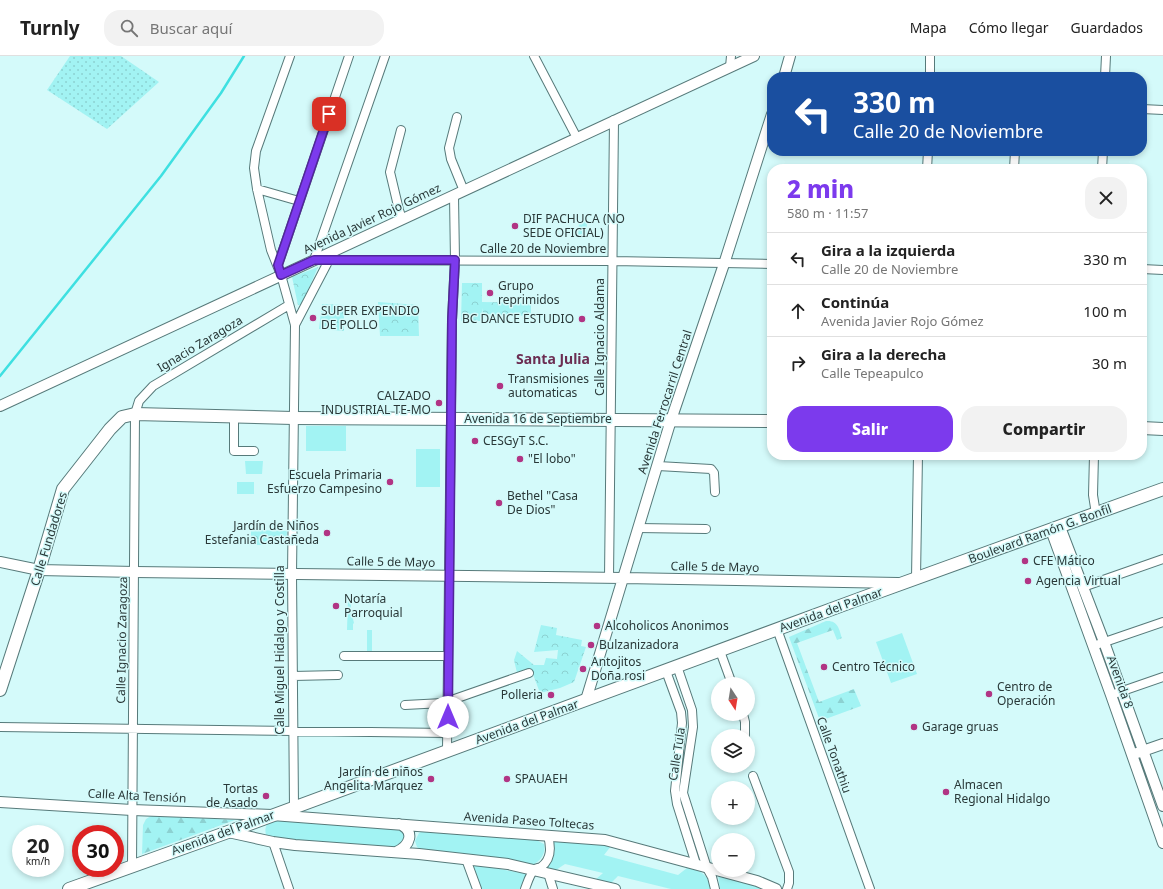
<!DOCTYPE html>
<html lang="es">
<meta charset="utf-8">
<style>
:root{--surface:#fff;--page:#f2f2f2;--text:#222;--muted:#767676;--line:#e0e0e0;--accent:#7c3aed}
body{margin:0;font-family:"Noto Sans",sans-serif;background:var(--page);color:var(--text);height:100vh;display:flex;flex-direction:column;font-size:15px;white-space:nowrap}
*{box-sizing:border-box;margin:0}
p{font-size:13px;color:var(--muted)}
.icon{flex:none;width:22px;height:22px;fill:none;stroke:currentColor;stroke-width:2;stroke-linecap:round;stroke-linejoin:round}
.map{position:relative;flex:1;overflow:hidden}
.sheet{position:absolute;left:767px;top:108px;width:380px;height:296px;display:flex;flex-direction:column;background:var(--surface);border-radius:16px;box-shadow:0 2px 6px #0003}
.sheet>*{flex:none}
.top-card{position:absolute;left:767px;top:16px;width:380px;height:84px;border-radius:16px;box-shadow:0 2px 6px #0003;background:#1a4fa0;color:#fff;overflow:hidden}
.needle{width:26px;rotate:168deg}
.fabs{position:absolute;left:711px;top:621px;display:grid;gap:8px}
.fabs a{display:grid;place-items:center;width:44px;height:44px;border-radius:50%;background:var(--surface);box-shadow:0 2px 6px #0003;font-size:20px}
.speed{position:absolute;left:12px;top:769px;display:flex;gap:8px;font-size:20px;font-weight:700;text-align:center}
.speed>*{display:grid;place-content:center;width:52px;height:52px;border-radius:50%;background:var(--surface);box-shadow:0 2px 6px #0003;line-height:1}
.speed small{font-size:10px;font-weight:400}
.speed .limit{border:6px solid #d22;background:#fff;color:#111}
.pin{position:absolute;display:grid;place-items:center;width:34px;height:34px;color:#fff;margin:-17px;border-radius:8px;box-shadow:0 2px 6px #0006}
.me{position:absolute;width:44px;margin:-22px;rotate:0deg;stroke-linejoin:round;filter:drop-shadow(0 0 3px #0008)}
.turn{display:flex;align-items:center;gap:14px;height:84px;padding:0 20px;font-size:18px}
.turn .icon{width:52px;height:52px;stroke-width:2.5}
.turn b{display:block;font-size:28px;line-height:34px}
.round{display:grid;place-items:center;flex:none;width:42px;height:42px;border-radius:16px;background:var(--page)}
.summary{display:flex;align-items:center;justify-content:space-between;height:68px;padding:0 20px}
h1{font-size:24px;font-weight:800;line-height:30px;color:var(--accent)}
.primary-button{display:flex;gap:8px;margin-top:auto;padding:8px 20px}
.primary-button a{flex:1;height:46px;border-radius:16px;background:var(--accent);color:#fff;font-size:16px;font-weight:800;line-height:46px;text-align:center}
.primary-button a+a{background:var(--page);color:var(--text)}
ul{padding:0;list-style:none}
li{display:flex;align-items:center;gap:12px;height:52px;padding:0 20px;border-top:1px solid var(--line)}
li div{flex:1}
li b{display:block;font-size:15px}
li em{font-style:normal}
header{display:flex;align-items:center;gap:24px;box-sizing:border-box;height:56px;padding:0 20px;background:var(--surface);border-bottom:1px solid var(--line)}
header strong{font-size:19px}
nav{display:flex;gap:22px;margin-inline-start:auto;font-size:14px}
.search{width:280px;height:36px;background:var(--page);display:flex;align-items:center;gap:10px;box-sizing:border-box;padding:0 14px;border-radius:16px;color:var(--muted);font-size:15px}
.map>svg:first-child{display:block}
.grass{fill:url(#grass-dots)}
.forest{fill:url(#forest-firs)}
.park{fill:url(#park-crowns)}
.garden{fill:#a2f3f3}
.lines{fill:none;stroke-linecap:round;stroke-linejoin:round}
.stream{stroke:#3ee0e1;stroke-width:2.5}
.minor-casing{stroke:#577a7a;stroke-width:10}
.tertiary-casing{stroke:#577a7a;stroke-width:12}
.primary-casing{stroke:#577a7a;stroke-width:14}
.minor{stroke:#fff;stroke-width:8}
.tertiary{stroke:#fff;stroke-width:10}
.primary{stroke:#fff;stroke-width:12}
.route-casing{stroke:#51269a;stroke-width:10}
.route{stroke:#7c3aed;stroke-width:7}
.poi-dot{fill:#b13484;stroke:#d4fafa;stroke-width:1.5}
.labels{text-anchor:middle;stroke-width:3;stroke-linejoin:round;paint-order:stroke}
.street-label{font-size:12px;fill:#293838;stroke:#d4fafa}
.poi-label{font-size:12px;fill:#293838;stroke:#d4fafa;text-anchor:start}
.quarter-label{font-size:14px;font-weight:bold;fill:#6b2d52;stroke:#d4fafa}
</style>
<header>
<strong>Turnly</strong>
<div class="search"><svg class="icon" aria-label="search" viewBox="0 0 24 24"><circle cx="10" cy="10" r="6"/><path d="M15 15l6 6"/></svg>Buscar aquí</div>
<nav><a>Mapa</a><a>Cómo llegar</a><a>Guardados</a></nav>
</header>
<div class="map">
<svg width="1163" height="833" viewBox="0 0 1163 833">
<defs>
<pattern id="grass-dots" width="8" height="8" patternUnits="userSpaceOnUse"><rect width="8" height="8" fill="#a2f3f3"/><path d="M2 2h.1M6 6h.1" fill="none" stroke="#8cd1d1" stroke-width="1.8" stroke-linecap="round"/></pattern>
<pattern id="forest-firs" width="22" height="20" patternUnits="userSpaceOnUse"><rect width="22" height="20" fill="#a2f3f3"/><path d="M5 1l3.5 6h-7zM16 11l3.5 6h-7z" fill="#8cd1d1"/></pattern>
<pattern id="park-crowns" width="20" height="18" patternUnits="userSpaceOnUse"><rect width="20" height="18" fill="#a2f3f3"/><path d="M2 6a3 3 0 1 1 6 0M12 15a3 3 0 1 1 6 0" fill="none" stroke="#8cd1d1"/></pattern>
</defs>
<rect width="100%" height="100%" fill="#d4fafa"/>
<path class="grass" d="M70,0H121L159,26L107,73L47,34Z"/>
<path class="forest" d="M826,565C838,564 839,573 842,582L837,584L833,574L797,587L819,646L854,633L861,650L820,665L789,581Z
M151,760H159L235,764L142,798L143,769L146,763Z"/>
<path class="park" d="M318,211L303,246L301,249H298L292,221Z
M462,227H482V246L531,247V260L483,258L482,252V265H461Z
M378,246L418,249L419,280H380Z
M322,248L344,249V275L319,273Z
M251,474L287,475L286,489H251Z
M541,569L557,572L556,579L582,584L581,590L586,591L574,626L560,632L540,637L531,613L517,617L514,604L517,595L534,609H544L546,602L557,603L558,594L534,596Z"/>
<path class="garden" d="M579,166H587L586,182H578Z
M306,370H346V395H306Z
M416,393H440V431H416Z
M245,405H263L262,418H246Z
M237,426H254V438H237Z
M348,542H351V555L354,567L353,568V574H347Z
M367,574H372V597H367Z
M902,577L917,618L891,627L876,586Z
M275,763L400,773L406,781L399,792L271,782L266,779C264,770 267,767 275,763Z
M423,775L536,784L544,788C546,797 541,805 532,809L493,801L425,796L417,791L415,785L419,777Z
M553,784L611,790L604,799L678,819L687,812C703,815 706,818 712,833H671L618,820L611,827L595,824L603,817L565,808L556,814L544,811C554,806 557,795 553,784Z
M472,809L485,810L526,818L520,833H480Z
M718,819L746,826L766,833H720Z"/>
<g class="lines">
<path class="stream" d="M0,320L161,120L221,37L244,0"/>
<g class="minor-casing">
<path id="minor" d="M290,0L256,95L254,112L257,133L271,194L281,219L295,269L292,518L294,751
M385,0L314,204L613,205L772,208
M534,0L577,82
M730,11L731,0
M930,21V0
M1105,21L1106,0
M1142,53L1163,54
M457,61L449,92L451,103L464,135
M401,74L390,116L399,154L402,163
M927,113L928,95
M1014,113L1015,95
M1102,113L1103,95
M257,133L299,145
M278,209L349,0
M1142,213L1163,214
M295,269L329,204
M234,361V395H254
M1094,399L1093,439L1096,458
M658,410L711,413L714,417L715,436
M638,472L706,473
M609,522L614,64
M916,522L918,399
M1083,531L1163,503
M777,573L870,833
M1093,590L1163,566
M720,595L732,628
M344,600H448
M677,610L692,654L693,671L683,737L707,812L712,821L715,833
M666,615L681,656L682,667L675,735L677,748L696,808
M293,620L338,619
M1111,639L1163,621
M405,649L443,647L529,617
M743,658L745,666V679
M0,671L448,677
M447,694L452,264L455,204L454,140
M753,720L789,816V827L787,833
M273,786L289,833
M466,803L477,833
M132,811L135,358L139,345L153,330L289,249
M548,817L553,833
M525,833C527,828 530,817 535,813C536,812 539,812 541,811C552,803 551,791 548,780"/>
</g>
<g class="tertiary-casing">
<path id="tertiary" d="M784,21L790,0
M0,350C251,232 503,117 754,0
M1060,471L1104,586L1163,750
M1051,474L1111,639L1163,787
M0,506L39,514L135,516L623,522L898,527
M586,644L671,364L724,208L772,58
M1137,697L1163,688
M0,746L132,754L272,759L605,784L757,825L776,833
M228,776L273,786L295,789L419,798L508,808L615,833
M396,796C410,790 416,775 399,768"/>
</g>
<g class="primary-casing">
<path id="primary" d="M1142,372L1163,373
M0,634L39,514L63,433L110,373L122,361L135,358L293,362L772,365
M69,833L228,776L859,543L1163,433"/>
</g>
<use href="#minor" class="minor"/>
<use href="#tertiary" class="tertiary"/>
<use href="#primary" class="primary"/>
</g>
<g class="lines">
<g class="route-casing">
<path id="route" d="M329,58L278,209L281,219L314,204H455L452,264L448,661"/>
</g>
<use href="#route" class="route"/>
</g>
<g class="poi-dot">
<circle cx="515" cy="170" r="4"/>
<circle cx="490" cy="237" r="4"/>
<circle cx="313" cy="262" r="4"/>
<circle cx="582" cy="263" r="4"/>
<circle cx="500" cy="330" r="4"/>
<circle cx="439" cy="347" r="4"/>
<circle cx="475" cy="385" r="4"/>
<circle cx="520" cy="403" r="4"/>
<circle cx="390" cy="426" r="4"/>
<circle cx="499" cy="447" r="4"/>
<circle cx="327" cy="477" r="4"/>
<circle cx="1025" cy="505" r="4"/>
<circle cx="1028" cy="525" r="4"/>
<circle cx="336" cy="550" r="4"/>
<circle cx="597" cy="570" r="4"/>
<circle cx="591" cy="589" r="4"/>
<circle cx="824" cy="611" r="4"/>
<circle cx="583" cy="613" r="4"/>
<circle cx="989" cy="638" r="4"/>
<circle cx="551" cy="639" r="4"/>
<circle cx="914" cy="671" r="4"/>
<circle cx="431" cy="723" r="4"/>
<circle cx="507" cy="723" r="4"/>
<circle cx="946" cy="736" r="4"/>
<circle cx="266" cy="740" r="4"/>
</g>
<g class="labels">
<g class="street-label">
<text transform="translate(372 163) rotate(-25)" y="4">Avenida Javier Rojo Gómez</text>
<text x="543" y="197">Calle 20 de Noviembre</text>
<text transform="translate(600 281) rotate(-90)" y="4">Calle Ignacio Aldama</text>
<text transform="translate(200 288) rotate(-31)" y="4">Ignacio Zaragoza</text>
<text transform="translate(665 346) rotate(-72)" y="4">Avenida Ferrocarril Central</text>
<text x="538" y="367">Avenida 16 de Septiembre</text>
<text transform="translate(1040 478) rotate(-20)" y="4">Boulevard Ramón G. Bonfil</text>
<text transform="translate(49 483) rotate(-73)" y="4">Calle Fundadores</text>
<text transform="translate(391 506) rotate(1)" y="4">Calle 5 de Mayo</text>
<text transform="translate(715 511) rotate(1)" y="4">Calle 5 de Mayo</text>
<text transform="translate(831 554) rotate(-20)" y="4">Avenida del Palmar</text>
<text transform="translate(122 584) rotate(-89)" y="4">Calle Ignacio Zaragoza</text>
<text transform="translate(280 594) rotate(-90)" y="4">Calle Miguel Hidalgo y Costilla</text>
<text transform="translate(1120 626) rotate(70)" y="4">Avenida 8</text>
<text transform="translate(527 666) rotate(-20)" y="4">Avenida del Palmar</text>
<text transform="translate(677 698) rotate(-81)" y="4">Calle Tula</text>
<text transform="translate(834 699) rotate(70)" y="4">Calle Tonathiu</text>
<text transform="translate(137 740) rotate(3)" y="4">Calle Alta Tensión</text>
<text transform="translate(529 765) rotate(4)" y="4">Avenida Paseo Toltecas</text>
<text transform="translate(223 777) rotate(-20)" y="4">Avenida del Palmar</text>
</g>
<g class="poi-label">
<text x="523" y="167">DIF PACHUCA (NO<tspan x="523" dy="14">SEDE OFICIAL)</tspan></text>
<text x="498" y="234">Grupo<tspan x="498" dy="14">reprimidos</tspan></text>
<text x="321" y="259">SUPER EXPENDIO<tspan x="321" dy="14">DE POLLO</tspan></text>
<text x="574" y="267" text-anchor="end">BC DANCE ESTUDIO</text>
<text x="508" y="327">Transmisiones<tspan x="508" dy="14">automaticas</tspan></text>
<text x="431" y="344" text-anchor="end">CALZADO<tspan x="431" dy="14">INDUSTRIAL TE-MO</tspan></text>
<text x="483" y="389">CESGyT S.C.</text>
<text x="528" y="407">"El lobo"</text>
<text x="382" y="423" text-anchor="end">Escuela Primaria<tspan x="382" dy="14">Esfuerzo Campesino</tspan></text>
<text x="507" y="444">Bethel "Casa<tspan x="507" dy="14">De Dios"</tspan></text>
<text x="319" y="474" text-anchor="end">Jardín de Niños<tspan x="319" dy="14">Estefania Castañeda</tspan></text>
<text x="1033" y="509">CFE Mático</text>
<text x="1036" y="529">Agencia Virtual</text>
<text x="344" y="547">Notaría<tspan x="344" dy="14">Parroquial</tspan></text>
<text x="605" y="574">Alcoholicos Anonimos</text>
<text x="599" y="593">Bulzanizadora</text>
<text x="591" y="610">Antojitos<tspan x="591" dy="14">Doña rosi</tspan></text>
<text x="832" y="615">Centro Técnico</text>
<text x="997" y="635">Centro de<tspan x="997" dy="14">Operación</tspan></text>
<text x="543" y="643" text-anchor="end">Polleria</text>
<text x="922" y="675">Garage gruas</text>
<text x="423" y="720" text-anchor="end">Jardín de niños<tspan x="423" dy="14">Angelita Marquez</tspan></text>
<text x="515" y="727">SPAUAEH</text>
<text x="954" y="733">Almacen<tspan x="954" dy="14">Regional Hidalgo</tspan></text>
<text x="258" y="737" text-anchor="end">Tortas<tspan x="258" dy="14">de Asado</tspan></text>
</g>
<g class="quarter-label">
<text x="553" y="308">Santa Julia</text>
</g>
</g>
</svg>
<div class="fabs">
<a><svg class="needle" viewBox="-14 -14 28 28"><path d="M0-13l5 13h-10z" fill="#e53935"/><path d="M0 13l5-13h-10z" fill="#767676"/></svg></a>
<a><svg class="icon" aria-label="layers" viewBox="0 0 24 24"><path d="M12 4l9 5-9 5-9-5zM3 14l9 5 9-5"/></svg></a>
<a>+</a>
<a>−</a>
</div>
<div class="speed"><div>20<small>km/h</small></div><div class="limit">30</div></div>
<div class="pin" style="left:329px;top:58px;background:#d93025"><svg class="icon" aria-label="arrive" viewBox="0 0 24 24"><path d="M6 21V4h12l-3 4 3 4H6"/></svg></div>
<svg class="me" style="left:448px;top:661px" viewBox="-20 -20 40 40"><circle r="19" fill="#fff"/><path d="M0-13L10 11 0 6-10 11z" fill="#7c3aed"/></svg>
<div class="top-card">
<div class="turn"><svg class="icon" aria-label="left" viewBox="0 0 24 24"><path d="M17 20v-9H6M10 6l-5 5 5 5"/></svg><div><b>330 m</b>Calle 20 de Noviembre</div></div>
</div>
<section class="sheet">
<div class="summary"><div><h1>2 min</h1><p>580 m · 11:57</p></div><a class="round"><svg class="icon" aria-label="close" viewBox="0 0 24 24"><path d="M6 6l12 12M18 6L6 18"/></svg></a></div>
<ul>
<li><svg class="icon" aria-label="left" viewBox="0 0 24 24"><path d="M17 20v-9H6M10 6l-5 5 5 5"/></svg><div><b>Gira a la izquierda</b><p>Calle 20 de Noviembre</p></div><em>330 m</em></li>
<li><svg class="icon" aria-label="ahead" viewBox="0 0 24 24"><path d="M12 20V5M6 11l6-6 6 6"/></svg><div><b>Continúa</b><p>Avenida Javier Rojo Gómez</p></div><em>100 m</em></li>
<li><svg class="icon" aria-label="right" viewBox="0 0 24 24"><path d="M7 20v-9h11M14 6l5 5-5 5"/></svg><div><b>Gira a la derecha</b><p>Calle Tepeapulco</p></div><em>30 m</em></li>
</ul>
<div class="primary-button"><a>Salir</a><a>Compartir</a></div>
</section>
</div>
